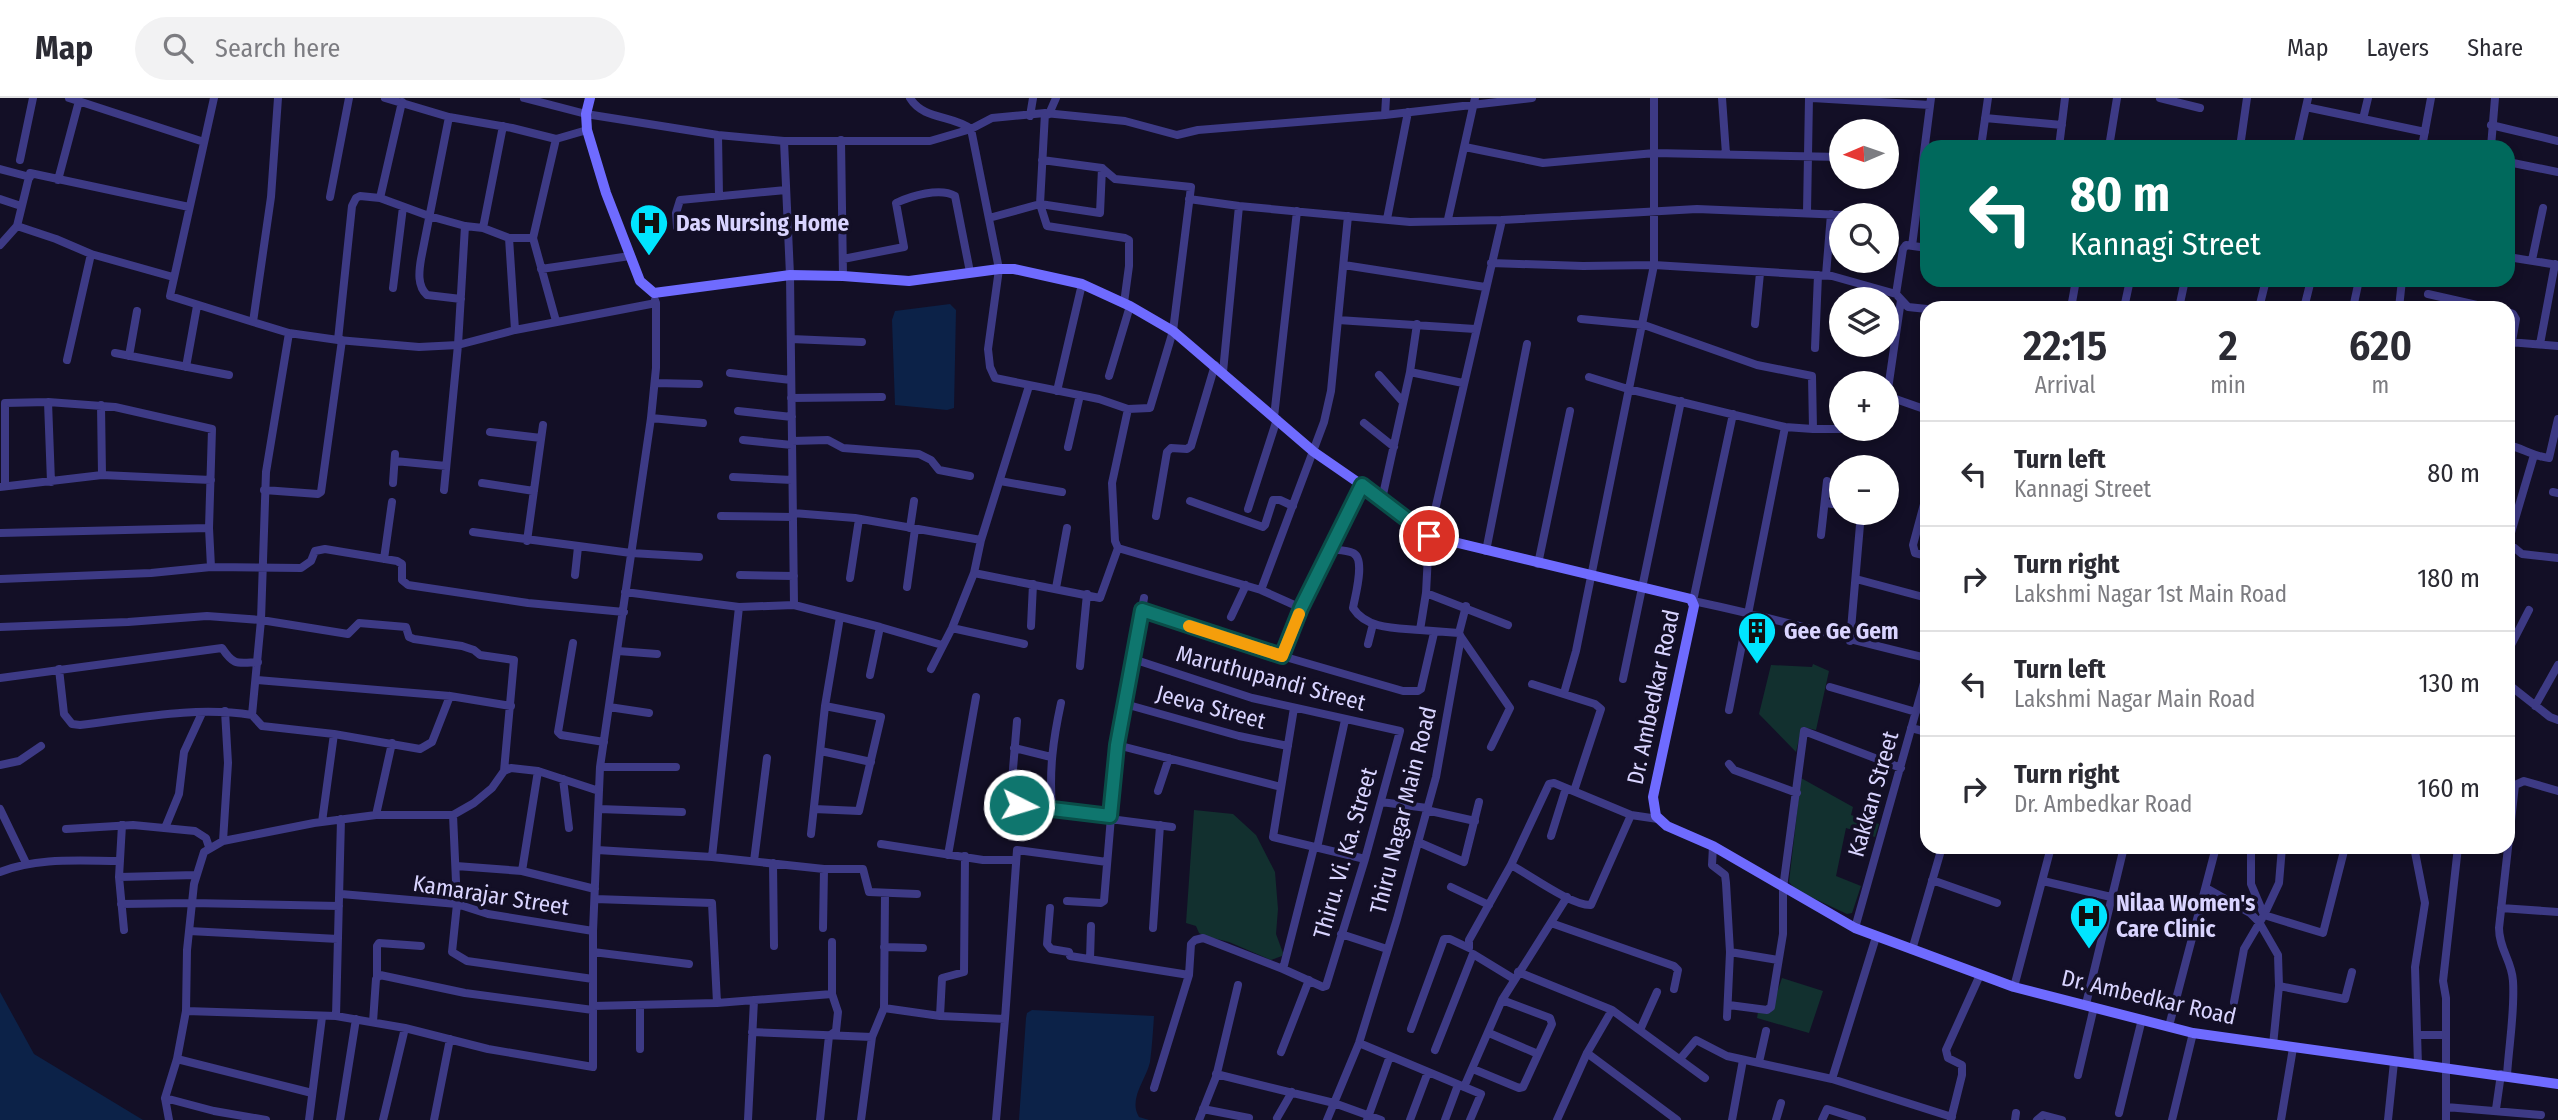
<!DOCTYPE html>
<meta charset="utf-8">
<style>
:root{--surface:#fff;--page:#f2f2f3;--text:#2b2b33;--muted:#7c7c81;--line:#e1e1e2}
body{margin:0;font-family:"Fira Sans Condensed",sans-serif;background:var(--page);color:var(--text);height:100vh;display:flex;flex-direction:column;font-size:26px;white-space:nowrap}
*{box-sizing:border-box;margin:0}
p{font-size:23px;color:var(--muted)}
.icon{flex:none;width:38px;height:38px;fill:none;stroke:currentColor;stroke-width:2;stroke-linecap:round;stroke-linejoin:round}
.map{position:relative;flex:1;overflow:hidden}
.sheet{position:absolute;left:1920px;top:203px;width:595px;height:553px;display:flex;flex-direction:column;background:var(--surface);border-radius:21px;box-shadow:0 4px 10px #0003}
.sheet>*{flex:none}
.top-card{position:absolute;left:1920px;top:42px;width:595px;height:147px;border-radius:21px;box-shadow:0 4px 10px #0003;background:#00695c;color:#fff;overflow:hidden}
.needle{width:46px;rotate:268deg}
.buttons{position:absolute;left:1829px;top:21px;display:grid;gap:14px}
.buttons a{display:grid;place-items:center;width:70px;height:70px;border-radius:50%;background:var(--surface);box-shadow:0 4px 10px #0003;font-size:35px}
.pin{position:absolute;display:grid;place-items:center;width:60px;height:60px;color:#fff;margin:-30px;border:4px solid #fff;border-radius:50%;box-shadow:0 2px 7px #0007}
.me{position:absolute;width:77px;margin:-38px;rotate:95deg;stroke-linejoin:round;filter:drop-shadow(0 0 5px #0008)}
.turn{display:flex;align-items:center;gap:24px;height:147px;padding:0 35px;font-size:32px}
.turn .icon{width:91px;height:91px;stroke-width:2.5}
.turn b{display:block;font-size:49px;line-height:60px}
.eta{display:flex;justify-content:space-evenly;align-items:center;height:119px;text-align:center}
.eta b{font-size:42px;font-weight:600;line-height:49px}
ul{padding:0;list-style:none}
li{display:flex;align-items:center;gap:21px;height:105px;padding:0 35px;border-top:2px solid var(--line)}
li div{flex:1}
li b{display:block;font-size:26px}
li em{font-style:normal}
header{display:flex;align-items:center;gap:42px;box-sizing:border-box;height:98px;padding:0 35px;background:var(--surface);border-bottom:2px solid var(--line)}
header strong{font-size:33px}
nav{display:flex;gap:38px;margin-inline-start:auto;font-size:24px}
.search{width:490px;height:63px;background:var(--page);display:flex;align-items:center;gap:18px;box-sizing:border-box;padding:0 24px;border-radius:38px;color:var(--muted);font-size:26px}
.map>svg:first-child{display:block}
.green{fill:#12302f}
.water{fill:#0c2248}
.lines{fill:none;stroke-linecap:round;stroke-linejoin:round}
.street{stroke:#3d3a85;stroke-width:8}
.secondary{stroke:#6f6bff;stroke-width:10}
.route-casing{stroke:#0a4d48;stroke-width:18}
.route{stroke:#0f766e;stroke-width:12}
.slow{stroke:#f59e0b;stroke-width:12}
.labels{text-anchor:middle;stroke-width:7;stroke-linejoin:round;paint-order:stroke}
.poi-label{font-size:23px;font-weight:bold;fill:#d9d4ff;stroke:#130f26;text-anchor:start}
.street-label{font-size:23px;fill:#d9d4ff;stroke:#130f26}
</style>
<header>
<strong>Map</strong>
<div class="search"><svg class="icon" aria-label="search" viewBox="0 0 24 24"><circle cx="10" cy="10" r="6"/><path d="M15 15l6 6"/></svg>Search here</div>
<nav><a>Map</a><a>Layers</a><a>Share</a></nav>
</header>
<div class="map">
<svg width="2558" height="1022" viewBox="0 0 2558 1022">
<rect width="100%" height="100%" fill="#130f26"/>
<path class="green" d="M1813,566L1829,573L1816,632L1802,629L1796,654L1759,616L1771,567L1812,569Z
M1801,680L1853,709L1851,717L1879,726L1875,739L1846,730L1836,778L1861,788L1852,815L1847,816L1796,792L1789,784Z
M1194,712L1233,716L1256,737L1275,774L1278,811L1276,836L1283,855L1282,858L1271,862L1229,844L1205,838L1199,835L1196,828L1186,825Z
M1782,880L1823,893L1809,935L1757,920L1758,914L1770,915Z"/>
<path class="water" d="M950,206L956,212L954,310L947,312L895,307L892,222L895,213Z
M0,894L34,956L143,1022H0Z
M1032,912L1154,918C1153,933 1152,949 1150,964C1146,982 1128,1001 1139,1019L1149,1022H1019L1026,920L1027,915Z"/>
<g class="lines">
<path class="street" d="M69,0L204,44
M214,0L170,198L253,224
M278,0L271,99L253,224L289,235L338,242L419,249L458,247L515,232L656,205L655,202
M385,0L449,19L512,30L556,41L587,32
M524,0L586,16L718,37L784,43H930L971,31L992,20L1045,15L1125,23L1177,37L1198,32L1385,17L1532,0
M910,0C923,22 953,17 971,31L999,171L988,251L990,269L995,280L1099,301L1128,311L1150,310L1173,233L1191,89L1115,81L1102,70L1042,62
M1722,0L1726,56
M1812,0L1930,7
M2160,0L2200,10
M2306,9L2425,34
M1045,15L1040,106L1047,128L1125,140L1129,142V168L1124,205
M1049,16L1056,0
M1385,17L1386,0
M1030,18L1033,0
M449,19L421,161C419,173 417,188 427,197L461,201
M1985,20L2062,27
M2363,21L2368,0
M2491,27L2558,43
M718,37L719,98
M841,42L843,178
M784,43L790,177L794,507
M1465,49L1543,65L1655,55L1841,59
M1981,49L1988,0
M2059,49L2065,0
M2109,49L2117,0
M2240,49L2247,0
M2297,49L2308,0
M2422,49L2431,0
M2491,49L2495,0
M20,62L33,0
M2508,64L2558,74
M0,71L30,79
M58,82L79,3
M330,99L349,0
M380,100L402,4
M0,101L21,108
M1189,101L1239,108L1410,124L1502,122L1697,111L1843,117
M1807,114L1809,0
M989,120L1040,106L1100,115L1102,70
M1387,121L1408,14
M1448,121L1475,0
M17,128L56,141L91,156L173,179
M677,129L676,115L680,102L786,92
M483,130L503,28
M509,140L515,232
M0,147L17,128L30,75L189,109
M1912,148L1931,0
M2508,159L2558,167
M843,161L904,149L896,105C911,98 940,89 955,98L970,174
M2532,162L2543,110
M1491,165L1583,168L1654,167L1832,178L1896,196L1908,209L1927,211
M1344,167L1485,189
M541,171L630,158
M1826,177L1831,116
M393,190L403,109
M1896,196L1903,151L1906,147L1927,150
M2428,196L2490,210
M1901,202L1887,298L1927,312
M2071,210L2076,182
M2124,210L2130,182
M2179,210L2185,182
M2259,210L2266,182
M2304,210L2311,182
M2353,210L2359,182
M2399,210L2402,182
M2508,214L2513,216L2516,221L2508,265
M1581,221L1644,227L1757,267L1812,278L1813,331
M1338,222L1475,231
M556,223L533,140L556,41
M1755,226L1760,175
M289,235L266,374L261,522L252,617L262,628L334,636L420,651L432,644L450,598
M791,241L862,244
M338,242L352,108L356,100L360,98L380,100L429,118L465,128L483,130L509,140H533
M2509,244L2558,248
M2540,246L2555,166
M1815,250L1818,177
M115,255L229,277
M129,258L137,213
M67,262L91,156
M186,269L197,208
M1223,274L1239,108
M1410,274L1463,285
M730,275L791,282
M1379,277L1403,304
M1109,278L1130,208
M1589,279L1628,291L1785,329L1813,331H1883
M655,285L699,286
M1057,293L1082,186
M791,300L882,299
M48,304L115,309L212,331L209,430L211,469
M101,307L102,377
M1128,311L1112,385L1115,443L1118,450L1261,492L1301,510
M738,313L792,319
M1733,316L1693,503C1772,519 1849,542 1927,560
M1886,317L1887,298
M1274,319L1297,113
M651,320L703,325
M1364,325L1394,349
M490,334L541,340
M743,342L792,347
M792,343L828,342L843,350L919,356L931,362L939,372L970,378
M2508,347C2522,350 2535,359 2549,360L2558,321
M1068,349L1080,297
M2534,357L2510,438L2511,447L2522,456L2558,460
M395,363L446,368
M733,379L792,382
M1000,383L1062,394
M393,385L395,356
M482,385L534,393
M5,388V305L48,304L51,384
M0,389L102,377L211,382
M264,392L318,396L321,394L342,242
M444,392L458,247L465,128
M2553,394L2558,395
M1927,395L1913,447L1915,455L1927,458
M1382,401L1410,274L1417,226
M1190,403L1263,429L1265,427L1273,402H1280L1293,408
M1825,405L1841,407
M1248,411L1277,321
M793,415L855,420L981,442
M721,418L793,419
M1156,418L1167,354L1171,350L1187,351L1191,348L1215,267
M910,430L914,403
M473,434L631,455L699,459
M0,435L209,430
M1821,437L1827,383
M527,443L543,327
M1330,451C1337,452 1347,452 1353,455C1366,461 1355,498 1353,510C1367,532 1398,530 1420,532
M1486,453L1527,246
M384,461L392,404
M1538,466L1570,313
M974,475L1100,500L1118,450
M575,477L578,449
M740,477L794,478
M850,480L859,421
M0,481L151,475L211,469L301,470L311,463L315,453L325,451L397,463L402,466V482L408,487L528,505L624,514
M1856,481L1927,500
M907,489L915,431
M1056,490L1067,430
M1261,492L1324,324L1331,293L1348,118
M625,494L739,509L794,507L880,529L942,547
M1426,495L1508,527
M739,509L712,759L824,771H863L869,794L917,796
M1142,512L1282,558L1403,593H1418L1421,591L1434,535
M1231,519L1246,487
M1031,528L1033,486
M0,529L128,524L207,518L261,522L348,536L359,525L406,529L409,539L414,541L462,548L474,552L480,557L514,562L504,673
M952,530L1024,546
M1459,535L1466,508
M1461,539L1510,610L1491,649
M1850,543L1861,415
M573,545L558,634L561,637L604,644
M1368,546L1373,526
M618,553L657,556
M2508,553L2529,512
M1282,558L1301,510L1361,387
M1133,561L1252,600L1400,633L1365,761L1326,888L1323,889L1283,871L1314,749
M1080,568L1087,496
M59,571L64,616L72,626L80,627C138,620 195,608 252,617
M931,571L952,530L974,475L981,442L1029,288
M870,577L880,529
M0,580L222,550C234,568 237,565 258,564
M1623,581L1681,303
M257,582L450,598L511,608
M1532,586L1595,606L1601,611L1574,693
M2508,586L2550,619L2558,622
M1830,589L1916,614
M1564,595L1576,553L1654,167V0
M1125,606L1239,638L1288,648
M2535,608L2558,567
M609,609L649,615
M1294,610L1273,739L1365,761
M1729,612L1785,329
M1017,623L1011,695L1015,707L1110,718
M1911,630L1927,634
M1117,647L1281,689
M1014,650L1051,659
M821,653L871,664
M1729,666L1734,672L1797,695
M0,667L19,663L41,648
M600,669H676
M563,681L569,730
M1158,693L1169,660
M1381,704L1427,710
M1052,710C1049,672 1053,642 1061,605
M0,711L26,765
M599,711L682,714
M814,711L859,713L881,619L825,608
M1426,712L1475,723
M376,717L392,645
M453,717L457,806L452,854L467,863L593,881
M1110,721L1172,729
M322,724L334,636
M122,727L119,779L124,832
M165,730L179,696L184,654L202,615
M66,731L133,727L195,733L206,740L209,749
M811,736L825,608L840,519
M1551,738L1566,690
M223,743L228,665L225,613
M1418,744L1464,764L1479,704
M881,746L983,762H1016
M1713,748L1712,767L1725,777L1726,785L1730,854L1727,919
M2251,749V786L2264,817
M2414,749L2425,805L2415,869L2418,967
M1317,750L1345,622
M597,752L712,759
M948,757L976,599
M754,763L767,660
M773,765L774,848
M1511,767C1530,777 1572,808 1591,807L1631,717
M456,768L522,773L595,791
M522,773L538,673
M0,774C38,759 80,763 120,763
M119,779L196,777
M1932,782L1997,805
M2043,783L2111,799
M1451,789L1489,807
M2206,790L2250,815L2259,824L2278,857L2279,888L2273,947
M341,796L457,806L488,816L593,833
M595,801L712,805L717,905
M1067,803L1101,805L1104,803L1117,647L1144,500
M121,806L191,805L339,808
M1050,810L1047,846L1051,851L1069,854L1070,858L1189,877
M2501,810L2558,814
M2264,817L2323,835L2345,749
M1551,825L1674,868L1678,872L1674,891
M823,830L824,771
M1153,830L1160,727
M1855,830L1927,574
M189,833L338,841
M1341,836L1387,851
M884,849L923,850
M1912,852L1942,749
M593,854L689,866
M1730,854L1778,862
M1090,861L1091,828
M1518,874L1612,912L1705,980
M377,878V848L379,845L421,848
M2279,888L2345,901L2352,874
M2014,889L2051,749
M2234,904L2244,851L2264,817L2279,785L2282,749
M2086,906L2124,749
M640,907V951
M1729,907L1767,912L1771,909L1783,836V790L1804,633L1901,670
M593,908L717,905L832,896
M884,910L940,918L1005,921L1017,752L1107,764
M186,913L336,918L405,930L488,951L593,969V833L600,669L651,320L656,270V205
M336,918L341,721
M940,918L942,880L964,874L965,758
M373,924L376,881L380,877L465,895L593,912
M2169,928L2216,749
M1411,931L1444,841H1450L1469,850V842L1511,767L1549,686L1554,685L1631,717L1658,721
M1640,932L1657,894
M752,934L872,939
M1489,935L1538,956
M2418,937H2446
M1359,945L1481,996L1470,1022
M1435,952L1473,856L1514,881
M1281,954L1309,882
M1587,955L1677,1022
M177,961L312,995
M1680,961L1696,942L1727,958L1832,981L1952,1019
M1759,964L1766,933
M1473,971L1519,990L1523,989L1552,926L1550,920L1502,902
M1216,976L1334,1005L1381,1022
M2078,977L2094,909
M2507,977C2509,946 2515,913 2513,883C2512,863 2499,851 2499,830L2515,687L2524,683L2558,693
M1832,981L1876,839
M1464,989L1502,902L1567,799
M1154,990L1189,877L1191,846L1195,842L1203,840L1283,871
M165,1000L214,1013L266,1022
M2446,1009L2541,1017
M1203,1011L1249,1020
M2496,1011L2501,976
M2119,1015L2142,921
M1277,1020L1292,994
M1951,1021L1962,977V967L1948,960L1946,952L1980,877
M169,1022L165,1000L177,961L186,913L187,852L194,786L204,754L223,743L314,725L376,717H453L474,705L492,690L504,673L511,670L538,673L599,693
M309,1022L322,919
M340,1022L356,921
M383,1022L405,930
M434,1022L450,941
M748,1022L754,902
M820,1022L829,938L836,933L838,914L832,896V844
M861,1022L872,939L884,910L885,796
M996,1022L1005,921
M1199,1022L1216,979L1238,887
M1327,1022L1359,945L1397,821L1436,679L1461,539L1459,535L1420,532L1426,495L1429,438L1502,122
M1367,1022L1390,958
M1410,1022L1428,974
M1445,1022L1458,987
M1557,1022L1587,955L1612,912
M1732,1022L1743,962
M1776,1022L1781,1005
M1822,1022L1827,1011L1862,1022
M2015,1022L2016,1015
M2037,1022L2043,1017L2062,1022
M2172,1022L2193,935
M2281,1022L2293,950
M2388,1022L2394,964
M2446,1022V900L2443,883L2458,749"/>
<path class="secondary" d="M590,0L586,16L587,32L606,95L640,183L654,195L790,177L843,178L909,183L999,171H1014L1082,186L1130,208L1173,233L1314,354L1382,401L1429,438L1691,501L1694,508L1653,699L1656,718L1667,728L1713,748L1855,830L2014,889L2193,935L2558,986"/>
</g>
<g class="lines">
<g class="route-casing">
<path id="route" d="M1019,707L1110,718L1117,647L1142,512L1282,558L1301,510L1362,387L1429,438"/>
</g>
<use href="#route" class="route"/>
<path class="slow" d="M1189,528L1282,558L1299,516"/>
</g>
<defs>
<g id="hospital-pin" transform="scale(2.0125)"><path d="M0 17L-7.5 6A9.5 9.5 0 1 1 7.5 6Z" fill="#00e5ff" stroke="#130f26"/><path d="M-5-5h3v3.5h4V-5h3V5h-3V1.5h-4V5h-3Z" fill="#111"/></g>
<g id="building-pin" transform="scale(2.0125)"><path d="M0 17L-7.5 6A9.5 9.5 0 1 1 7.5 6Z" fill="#00e5ff" stroke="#130f26"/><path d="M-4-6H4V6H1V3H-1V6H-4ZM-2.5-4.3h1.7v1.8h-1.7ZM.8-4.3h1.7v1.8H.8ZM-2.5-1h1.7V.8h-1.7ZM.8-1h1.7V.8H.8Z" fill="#111"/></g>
</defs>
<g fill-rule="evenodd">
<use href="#hospital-pin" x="649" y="125"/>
<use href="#building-pin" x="1757" y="533"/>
<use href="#hospital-pin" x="2089" y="818"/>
</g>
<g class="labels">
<g class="poi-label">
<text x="676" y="133">Das Nursing Home</text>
<text x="1784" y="541">Gee Ge Gem</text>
<text x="2116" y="813">Nilaa Women's<tspan x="2116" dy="26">Care Clinic</tspan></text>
</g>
<g class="street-label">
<text transform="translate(1271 580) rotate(15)" y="8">Maruthupandi Street</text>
<text transform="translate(1653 599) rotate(-78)" y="8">Dr. Ambedkar Road</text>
<text transform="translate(1211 609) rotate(15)" y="8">Jeeva Street</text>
<text transform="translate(1873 696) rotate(-74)" y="8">Kakkan Street</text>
<text transform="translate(1403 712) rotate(-76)" y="8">Thiru Nagar Main Road</text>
<text transform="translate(1345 755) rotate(-74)" y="8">Thiru. Vi. Ka. Street</text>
<text transform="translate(491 797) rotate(9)" y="8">Kamarajar Street</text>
<text transform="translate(2149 899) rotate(13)" y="8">Dr. Ambedkar Road</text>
</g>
</g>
</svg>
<div class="buttons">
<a><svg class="needle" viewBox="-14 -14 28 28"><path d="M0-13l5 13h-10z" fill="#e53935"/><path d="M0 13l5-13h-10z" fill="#7c7c81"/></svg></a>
<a><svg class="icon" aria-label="search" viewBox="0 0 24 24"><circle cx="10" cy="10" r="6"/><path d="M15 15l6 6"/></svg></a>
<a><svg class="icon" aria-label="layers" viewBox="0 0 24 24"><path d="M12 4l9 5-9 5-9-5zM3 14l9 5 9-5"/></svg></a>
<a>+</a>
<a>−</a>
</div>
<div class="pin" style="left:1429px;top:438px;background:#d93025"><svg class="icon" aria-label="arrive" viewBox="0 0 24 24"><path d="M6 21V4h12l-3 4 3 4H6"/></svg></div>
<svg class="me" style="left:1019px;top:707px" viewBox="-20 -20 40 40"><circle r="17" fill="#0f766e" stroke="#fff" stroke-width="3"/><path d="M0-11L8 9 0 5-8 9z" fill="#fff"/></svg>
<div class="top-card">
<div class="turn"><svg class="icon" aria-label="left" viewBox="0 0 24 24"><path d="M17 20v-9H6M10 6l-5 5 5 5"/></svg><div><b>80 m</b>Kannagi Street</div></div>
</div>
<section class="sheet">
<div class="eta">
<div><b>22:15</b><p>Arrival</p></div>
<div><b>2</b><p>min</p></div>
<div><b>620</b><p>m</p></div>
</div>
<ul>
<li><svg class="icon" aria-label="left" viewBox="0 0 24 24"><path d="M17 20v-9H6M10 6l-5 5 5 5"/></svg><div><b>Turn left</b><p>Kannagi Street</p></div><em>80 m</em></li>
<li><svg class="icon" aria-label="right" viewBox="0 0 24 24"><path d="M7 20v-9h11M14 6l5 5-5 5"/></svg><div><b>Turn right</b><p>Lakshmi Nagar 1st Main Road</p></div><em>180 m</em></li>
<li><svg class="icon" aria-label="left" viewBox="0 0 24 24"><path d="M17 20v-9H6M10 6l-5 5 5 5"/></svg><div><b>Turn left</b><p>Lakshmi Nagar Main Road</p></div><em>130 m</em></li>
<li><svg class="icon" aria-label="right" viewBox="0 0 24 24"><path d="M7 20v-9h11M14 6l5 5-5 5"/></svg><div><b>Turn right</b><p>Dr. Ambedkar Road</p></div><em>160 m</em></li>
</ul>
</section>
</div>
